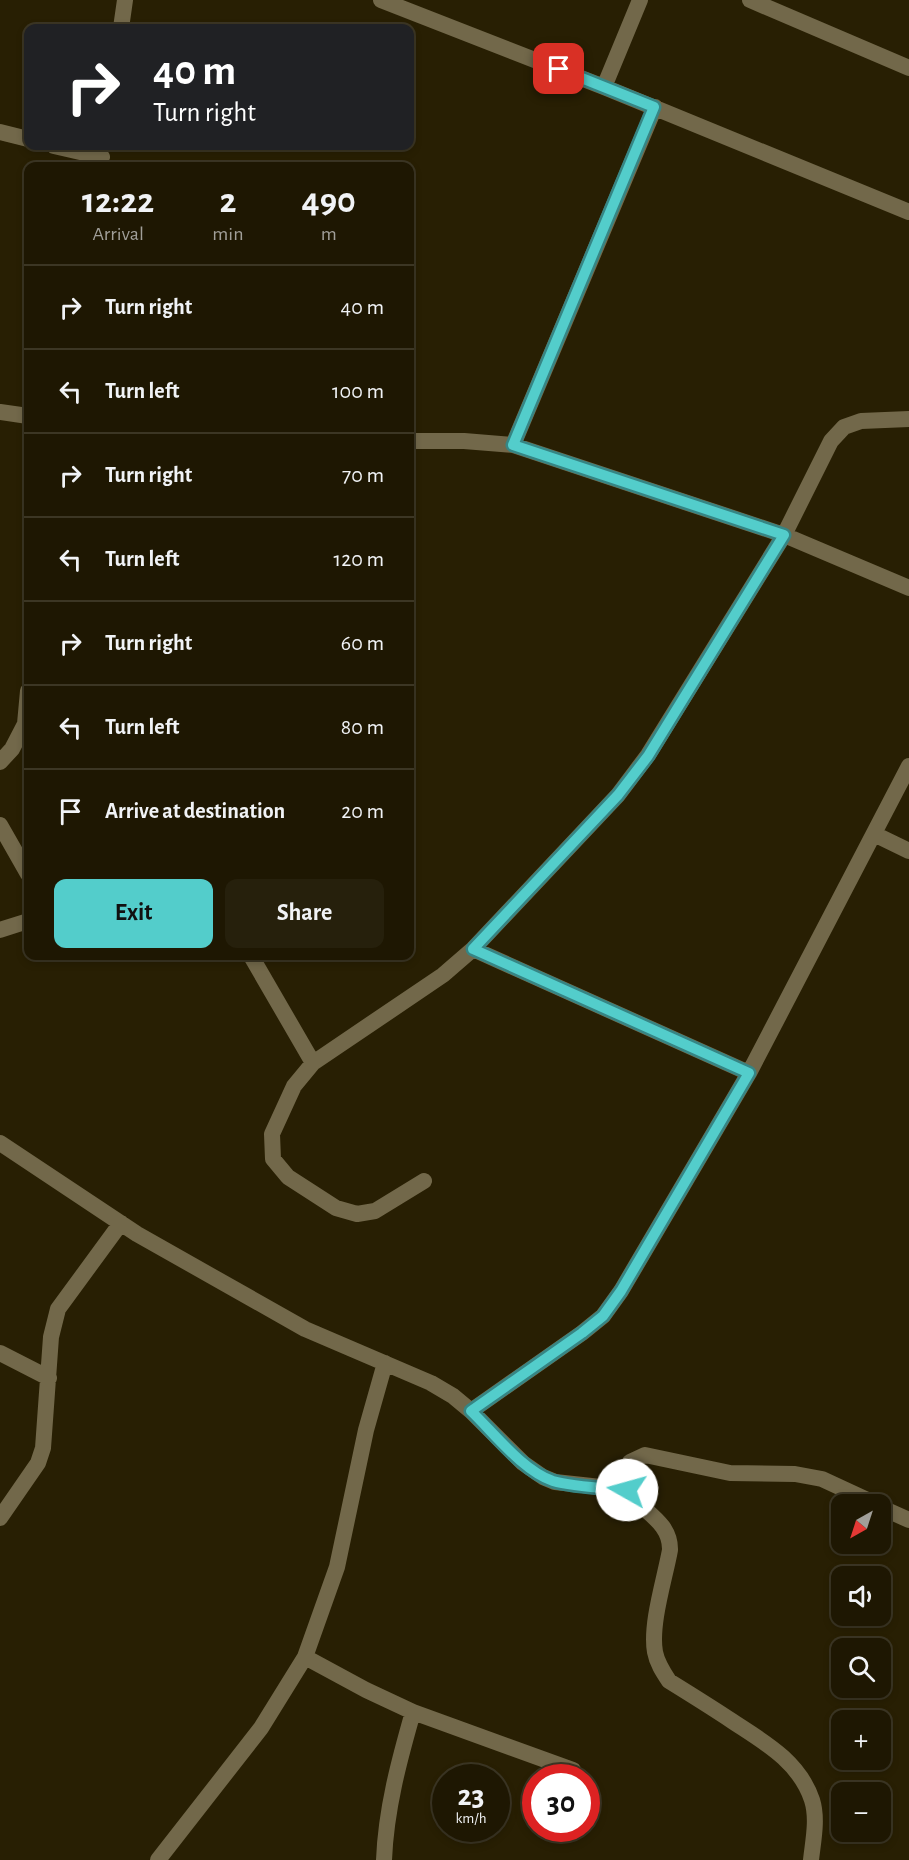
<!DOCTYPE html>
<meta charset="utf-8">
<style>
:root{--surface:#1e1702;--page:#26200c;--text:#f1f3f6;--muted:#a19f99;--line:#3c3624;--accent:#53cdcb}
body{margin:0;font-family:"Alegreya Sans",sans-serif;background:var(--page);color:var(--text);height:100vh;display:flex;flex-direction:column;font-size:22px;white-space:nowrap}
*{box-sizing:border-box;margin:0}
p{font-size:20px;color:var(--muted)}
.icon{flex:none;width:33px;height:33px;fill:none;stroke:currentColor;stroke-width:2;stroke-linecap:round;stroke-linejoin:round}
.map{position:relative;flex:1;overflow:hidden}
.side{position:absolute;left:24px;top:162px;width:390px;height:798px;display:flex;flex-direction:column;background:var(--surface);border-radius:12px;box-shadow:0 3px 9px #0003,0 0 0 2px var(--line)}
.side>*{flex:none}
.top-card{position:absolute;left:24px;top:24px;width:390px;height:126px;border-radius:12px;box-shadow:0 3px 9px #0003,0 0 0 2px var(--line);background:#202124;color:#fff;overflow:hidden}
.needle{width:39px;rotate:219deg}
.buttons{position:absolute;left:831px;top:1494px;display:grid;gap:12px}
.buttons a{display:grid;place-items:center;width:60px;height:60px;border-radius:12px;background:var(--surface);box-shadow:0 3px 9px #0003,0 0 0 2px var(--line);font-size:30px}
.speed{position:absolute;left:432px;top:1764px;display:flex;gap:12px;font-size:30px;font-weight:700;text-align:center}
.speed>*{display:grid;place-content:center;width:78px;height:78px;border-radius:50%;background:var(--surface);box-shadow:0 3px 9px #0003,0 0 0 2px var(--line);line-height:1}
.speed small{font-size:15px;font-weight:400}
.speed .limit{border:9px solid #d22;background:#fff;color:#111}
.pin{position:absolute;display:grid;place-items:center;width:51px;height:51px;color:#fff;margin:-26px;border-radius:12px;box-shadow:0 3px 9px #0006}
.me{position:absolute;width:66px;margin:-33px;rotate:277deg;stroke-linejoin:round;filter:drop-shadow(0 0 4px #0008)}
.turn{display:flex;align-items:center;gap:21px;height:126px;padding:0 30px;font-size:27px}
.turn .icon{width:78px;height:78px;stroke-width:2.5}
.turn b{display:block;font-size:42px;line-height:51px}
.eta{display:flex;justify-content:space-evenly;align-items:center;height:102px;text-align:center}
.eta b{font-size:36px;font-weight:700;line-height:42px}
.button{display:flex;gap:12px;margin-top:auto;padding:12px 30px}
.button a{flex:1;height:69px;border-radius:12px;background:var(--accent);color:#111;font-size:24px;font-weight:700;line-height:69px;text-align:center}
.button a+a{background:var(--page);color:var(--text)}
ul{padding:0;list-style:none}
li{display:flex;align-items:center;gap:18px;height:84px;padding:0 30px;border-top:2px solid var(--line)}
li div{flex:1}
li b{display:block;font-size:22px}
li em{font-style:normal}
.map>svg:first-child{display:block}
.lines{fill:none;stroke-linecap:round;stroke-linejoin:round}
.minor{stroke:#72684a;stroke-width:16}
.route-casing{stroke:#368584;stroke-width:15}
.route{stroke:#53cdcb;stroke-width:10}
</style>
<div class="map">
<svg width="909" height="1860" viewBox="0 0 909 1860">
<rect width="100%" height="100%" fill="#281f03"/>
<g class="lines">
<path class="minor" d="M381,0L604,87L909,212
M750,0L909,68
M121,28L125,0
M604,87L640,0
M0,132L28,139
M54,146L102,157
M0,412L28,416
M410,441H464L513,445L784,535L909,588
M513,445L655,107
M0,762L12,749L25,724L28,691
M0,825L28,874
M874,834L909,851
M0,930L28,921
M473,949L749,1073
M251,956L313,1063
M0,1143L137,1234L305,1329L431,1383L453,1396L471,1411L523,1463L543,1477L555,1482L628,1490
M424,1181L375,1211L357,1214L336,1208L288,1177L273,1159L272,1134L294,1086L313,1063L443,975L473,949L618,795L648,755L784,535L831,441L844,427L861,421L909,419
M0,1353L49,1378
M471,1411L582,1333L603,1316L621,1291L749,1073L909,766
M880,1507L909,1520
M0,1518L38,1463L43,1448L51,1337L58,1309L121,1223
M305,1657L366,1690L413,1712L573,1770
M158,1860L261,1728L305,1657L337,1567L366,1430L385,1363
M384,1860C386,1809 399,1761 413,1712
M811,1860C813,1841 818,1819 812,1800C799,1761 764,1742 732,1721C711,1707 690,1694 669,1681C663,1672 657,1663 655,1652C650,1624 665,1578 670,1550C671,1513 622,1507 625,1475C625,1471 629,1466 630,1462L645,1455L730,1473L795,1474L822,1479L876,1504"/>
</g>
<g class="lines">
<g class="route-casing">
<path id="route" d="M559,69L654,107L513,445L784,535L648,756L618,795L473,949L749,1073L621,1291L603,1316L582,1333L471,1411C494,1433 523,1471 553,1481C573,1487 606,1488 627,1490"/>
</g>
<use href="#route" class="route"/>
</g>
</svg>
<div class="buttons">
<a><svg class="needle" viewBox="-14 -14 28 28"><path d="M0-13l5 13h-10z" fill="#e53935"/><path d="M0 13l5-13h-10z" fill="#a19f99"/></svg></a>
<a><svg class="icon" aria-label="sound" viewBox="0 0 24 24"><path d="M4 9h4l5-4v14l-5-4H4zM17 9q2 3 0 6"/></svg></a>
<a><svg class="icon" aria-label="search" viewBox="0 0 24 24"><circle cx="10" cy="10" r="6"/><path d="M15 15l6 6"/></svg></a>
<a>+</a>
<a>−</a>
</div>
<div class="speed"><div>23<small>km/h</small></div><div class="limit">30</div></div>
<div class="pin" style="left:559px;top:69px;background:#d93025"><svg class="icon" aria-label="arrive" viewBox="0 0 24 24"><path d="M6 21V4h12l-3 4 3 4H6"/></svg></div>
<svg class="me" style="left:627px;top:1490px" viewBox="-20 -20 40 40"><circle r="19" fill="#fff"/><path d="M0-13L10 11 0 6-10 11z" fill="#53cdcb"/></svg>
<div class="top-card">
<div class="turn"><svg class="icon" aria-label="right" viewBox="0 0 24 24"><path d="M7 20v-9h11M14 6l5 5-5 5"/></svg><div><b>40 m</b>Turn right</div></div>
</div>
<section class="side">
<div class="eta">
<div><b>12:22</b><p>Arrival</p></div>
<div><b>2</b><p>min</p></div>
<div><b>490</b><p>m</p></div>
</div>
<ul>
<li><svg class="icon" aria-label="right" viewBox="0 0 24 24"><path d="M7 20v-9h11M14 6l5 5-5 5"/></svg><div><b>Turn right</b></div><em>40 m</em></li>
<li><svg class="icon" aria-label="left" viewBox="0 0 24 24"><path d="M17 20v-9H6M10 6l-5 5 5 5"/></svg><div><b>Turn left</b></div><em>100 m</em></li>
<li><svg class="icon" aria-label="right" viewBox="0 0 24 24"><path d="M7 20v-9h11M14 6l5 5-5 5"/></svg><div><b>Turn right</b></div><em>70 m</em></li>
<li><svg class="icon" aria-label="left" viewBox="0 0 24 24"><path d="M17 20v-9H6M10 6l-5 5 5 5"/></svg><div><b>Turn left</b></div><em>120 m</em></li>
<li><svg class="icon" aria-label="right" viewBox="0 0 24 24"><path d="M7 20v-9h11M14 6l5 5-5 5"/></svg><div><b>Turn right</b></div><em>60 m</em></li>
<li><svg class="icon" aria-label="left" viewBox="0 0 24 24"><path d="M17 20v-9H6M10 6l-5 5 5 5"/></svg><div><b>Turn left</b></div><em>80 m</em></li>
<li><svg class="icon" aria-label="arrive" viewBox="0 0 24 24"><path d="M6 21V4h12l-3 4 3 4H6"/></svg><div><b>Arrive at destination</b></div><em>20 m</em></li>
</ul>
<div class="button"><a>Exit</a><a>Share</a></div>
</section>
</div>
